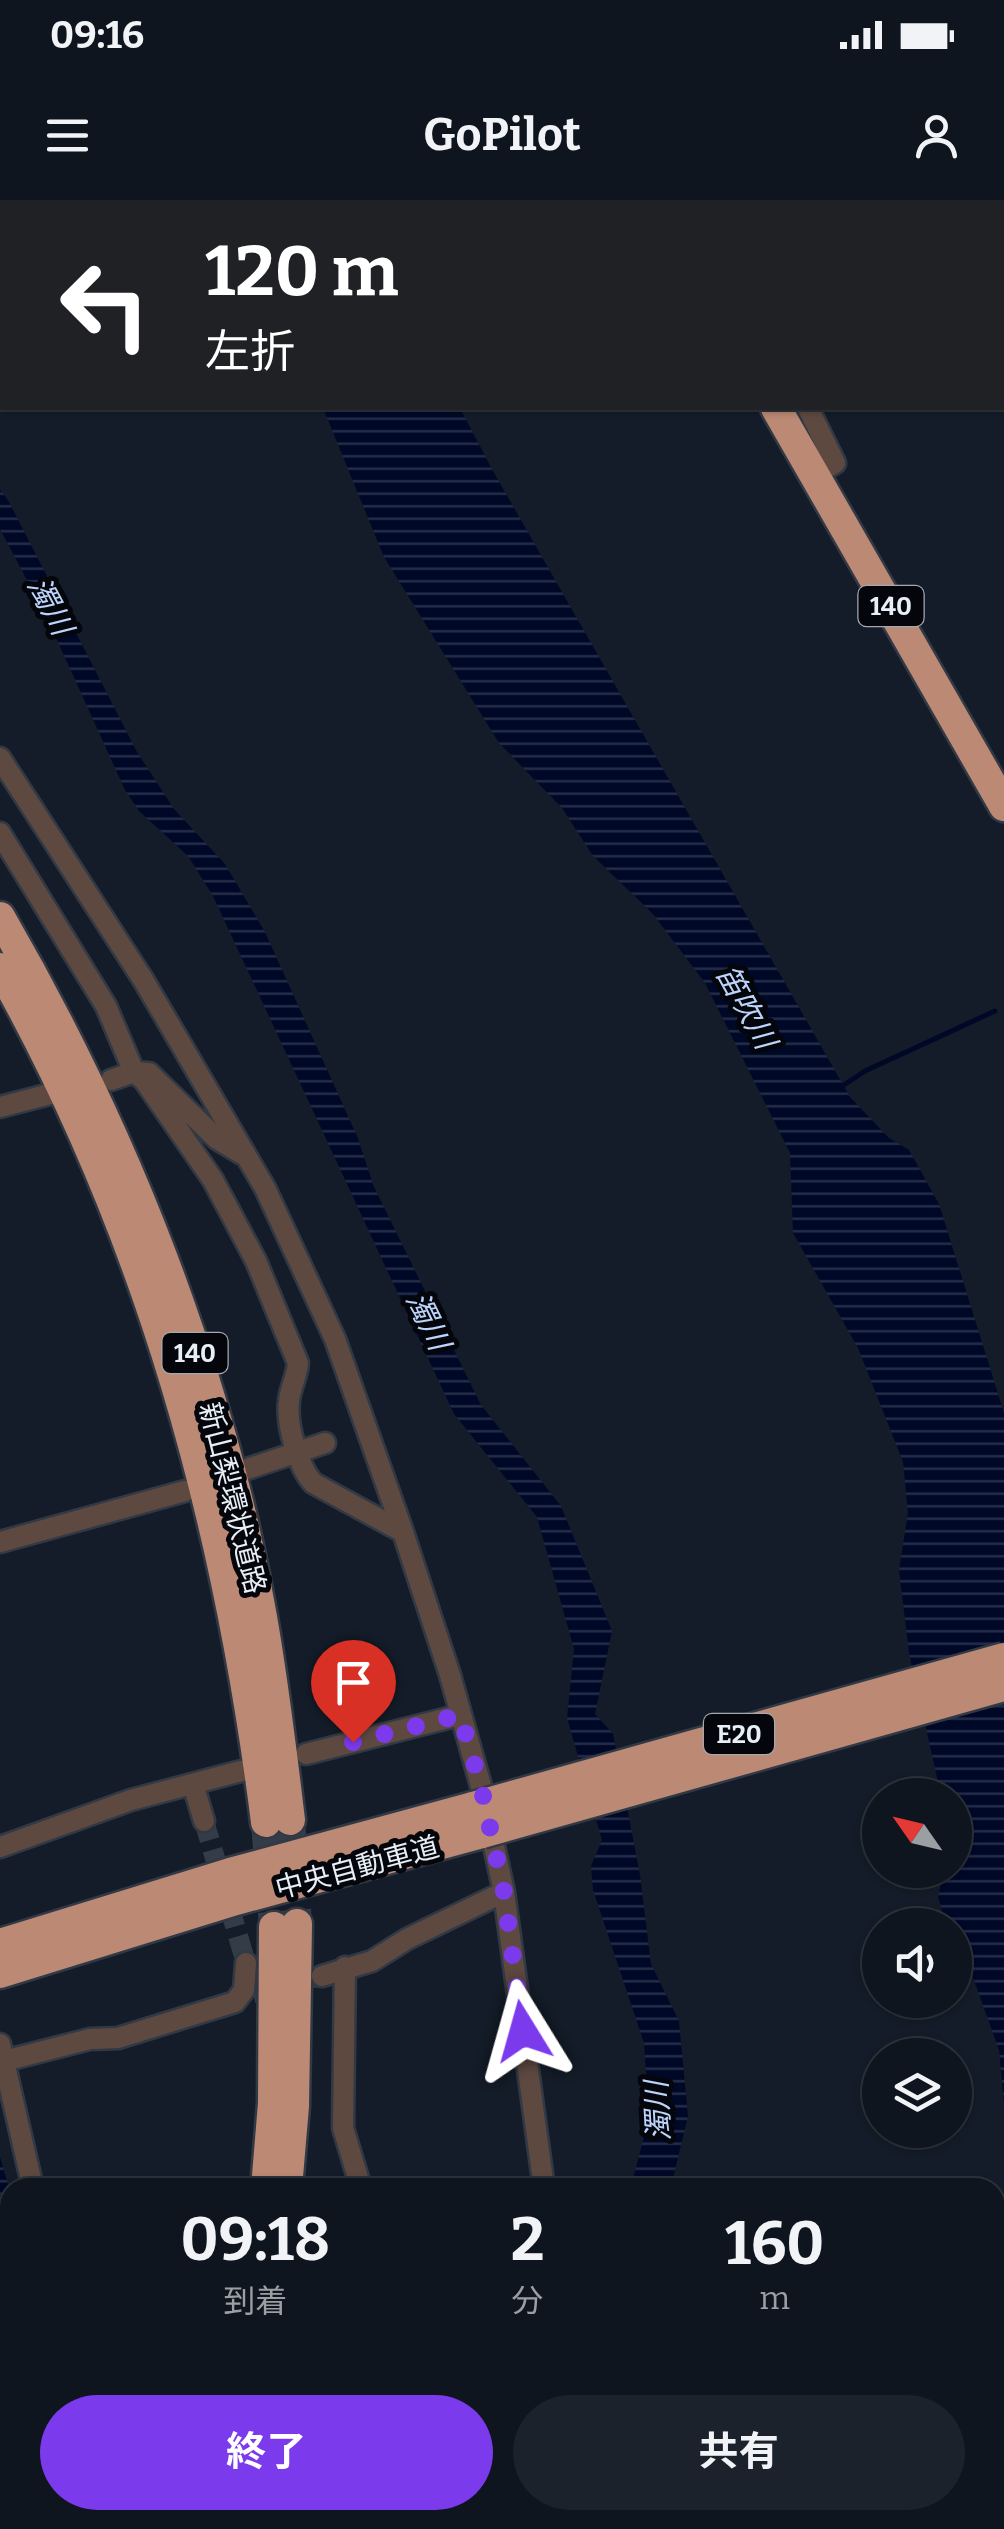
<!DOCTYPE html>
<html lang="ja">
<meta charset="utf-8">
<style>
:root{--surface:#0e151e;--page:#1c222b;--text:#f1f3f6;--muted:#9b9fa4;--line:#2e343c;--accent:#7c3aed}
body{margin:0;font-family:Bitter,"Noto Sans JP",serif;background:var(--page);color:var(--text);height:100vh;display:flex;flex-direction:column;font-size:38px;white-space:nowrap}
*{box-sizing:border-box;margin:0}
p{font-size:32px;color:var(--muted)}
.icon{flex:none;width:55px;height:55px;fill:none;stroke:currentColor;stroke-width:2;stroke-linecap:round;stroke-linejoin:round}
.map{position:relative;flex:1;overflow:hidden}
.drawer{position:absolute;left:0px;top:1978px;width:1005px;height:352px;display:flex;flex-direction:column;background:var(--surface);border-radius:30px 30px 0 0;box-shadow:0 2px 8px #0004,0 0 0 2px var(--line)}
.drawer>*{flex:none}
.guide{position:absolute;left:0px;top:0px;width:1005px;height:210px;box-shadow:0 2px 8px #0004,0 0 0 2px var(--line);background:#202124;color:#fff;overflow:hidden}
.needle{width:65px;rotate:304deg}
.tools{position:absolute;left:862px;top:1578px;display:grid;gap:20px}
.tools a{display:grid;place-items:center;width:110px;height:110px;border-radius:50%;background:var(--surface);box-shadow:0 2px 8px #0004,0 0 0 2px var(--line);font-size:50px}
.pin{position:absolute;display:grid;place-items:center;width:85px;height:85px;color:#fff;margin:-102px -42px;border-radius:50% 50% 50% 0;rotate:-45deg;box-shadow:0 0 10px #0007}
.pin .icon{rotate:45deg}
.me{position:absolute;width:110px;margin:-55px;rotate:352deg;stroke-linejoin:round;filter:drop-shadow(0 0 8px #0008)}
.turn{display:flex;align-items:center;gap:35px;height:210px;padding:0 40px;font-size:45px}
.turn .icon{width:130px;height:130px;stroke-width:2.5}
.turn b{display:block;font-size:70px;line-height:85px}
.eta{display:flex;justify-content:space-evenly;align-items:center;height:170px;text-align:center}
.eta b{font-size:60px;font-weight:700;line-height:70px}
.cta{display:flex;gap:20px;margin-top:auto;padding:20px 40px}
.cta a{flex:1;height:115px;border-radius:60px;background:var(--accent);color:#fff;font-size:40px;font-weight:700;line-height:115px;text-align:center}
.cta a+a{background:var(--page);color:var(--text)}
.status{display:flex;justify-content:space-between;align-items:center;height:70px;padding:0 50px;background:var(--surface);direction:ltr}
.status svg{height:28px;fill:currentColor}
header{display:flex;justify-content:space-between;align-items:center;height:130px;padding:0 40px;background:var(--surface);font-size:45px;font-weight:700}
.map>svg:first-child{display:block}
.water{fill:url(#water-rules)}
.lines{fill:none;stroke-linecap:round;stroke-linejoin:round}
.stream{stroke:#000828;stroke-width:5}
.minor-tunnel{stroke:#333c47;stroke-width:20;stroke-dasharray:20 10;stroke-linecap:butt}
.highway-tunnel{stroke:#333c47;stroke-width:30;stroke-dasharray:30 15;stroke-linecap:butt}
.minor-casing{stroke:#313945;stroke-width:25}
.highway-casing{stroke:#313945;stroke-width:35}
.minor{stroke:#5e4941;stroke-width:20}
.highway{stroke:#bc8974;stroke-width:30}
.highway-bridge-casing{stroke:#313945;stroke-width:35;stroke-linecap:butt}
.highway-bridge{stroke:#bc8974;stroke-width:30}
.route{stroke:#7c3aed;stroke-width:18;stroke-dasharray:0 32.4}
.labels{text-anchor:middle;stroke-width:10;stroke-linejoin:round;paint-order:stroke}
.shield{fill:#04060b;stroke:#a4a8b0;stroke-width:2.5}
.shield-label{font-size:25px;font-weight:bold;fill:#e8eef6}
.street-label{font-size:28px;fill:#e8eef6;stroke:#04060b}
.water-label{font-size:30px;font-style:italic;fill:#bcd4fb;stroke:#04060b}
</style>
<div class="status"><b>09:16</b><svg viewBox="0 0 49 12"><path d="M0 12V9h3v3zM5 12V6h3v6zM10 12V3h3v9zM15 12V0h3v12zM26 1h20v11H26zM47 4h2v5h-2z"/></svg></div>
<header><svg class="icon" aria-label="menu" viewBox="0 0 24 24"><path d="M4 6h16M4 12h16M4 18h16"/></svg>GoPilot<svg class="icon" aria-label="person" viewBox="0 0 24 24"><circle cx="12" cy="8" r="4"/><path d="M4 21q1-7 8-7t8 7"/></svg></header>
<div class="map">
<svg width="1004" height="2329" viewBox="0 0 1004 2329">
<defs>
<pattern id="water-rules" width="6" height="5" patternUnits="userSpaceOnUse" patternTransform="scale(2.5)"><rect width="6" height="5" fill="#000828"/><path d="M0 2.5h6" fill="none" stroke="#252c48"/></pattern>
</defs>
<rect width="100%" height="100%" fill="#131c28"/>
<path class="water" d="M323,208H460L493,271L850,897L889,938L909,950L939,1004L1004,1213V1904L999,1850L967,1761L955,1740V1725H946L938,1697L944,1670H955V1595H941L909,1453L899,1370L908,1313L903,1262L858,1148L793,1033L790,953L705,783L653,714L593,656L562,608L499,543L384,357Z
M0,290L8,300L137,552L174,609L225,664L265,732L357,936L374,987L481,1205L561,1306L612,1431L595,1514L613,1534L640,1675L651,1764L679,1821L688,1916L671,1987H631L649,1917L644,1843L593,1690L591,1666L602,1640L567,1518L574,1449L537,1317L454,1214L213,696L188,656L139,611L125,590L47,418L0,329Z
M0,1957L10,1991V2131L0,2094Z"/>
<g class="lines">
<path class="stream" d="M841,887L865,871L995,811"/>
<path class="minor-tunnel" d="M204,1621L246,1763
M253,1793L322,1776"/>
<path class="highway-tunnel" d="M290,1620L297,1724
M266,1622L274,1727"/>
<g class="minor-casing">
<path id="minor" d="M893,0H925
M808,208L835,263L812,276
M0,558L144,781L265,988L335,1139L403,1332L450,1475L481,1586L504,1692L544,1988
M0,633L106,806L134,872L144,880L213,980L256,1061L298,1163C297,1177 290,1188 289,1201C286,1225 298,1266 313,1283L403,1332
M111,880L134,872L149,873L217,939L242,954
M0,907L50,894
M241,1271L325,1243
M0,1342L185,1291
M306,1554L460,1515
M193,1584L204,1621
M0,1647L131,1600L241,1571
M345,1767L343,1928L361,1988
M322,1776L372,1761L407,1739L504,1692
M0,1844L33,1988
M0,1862L90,1839L118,1838L235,1802L244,1790L246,1763
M0,2201L10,2239
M32,2320L34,2329
M120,2320L122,2329
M550,2329V2320"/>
</g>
<g class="highway-casing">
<path id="highway" d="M685,0L686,2
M776,208L1004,606
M0,717C125,933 219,1171 262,1417C274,1485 282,1553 290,1620
M0,768C150,1034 228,1321 266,1622
M0,1744L230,1673L473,1607
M0,1773L236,1700L482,1633
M266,1988L273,1903L274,1727
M287,1988L294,1906L297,1724
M205,2329L207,2320
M228,2329L230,2320"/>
</g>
<use href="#minor" class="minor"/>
<use href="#highway" class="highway"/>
<g class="highway-bridge-casing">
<path id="highway-bridge" d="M473,1607L1004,1458
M482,1633L1004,1486"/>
</g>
<use href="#highway-bridge" class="highway-bridge"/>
</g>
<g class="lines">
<path class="route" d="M353,1542L460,1515L481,1586L504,1692L523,1831"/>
</g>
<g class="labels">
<g class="shield">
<rect x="858.5" y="386" width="65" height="40" rx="8"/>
<rect x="162.5" y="1133" width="65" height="40" rx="8"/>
<rect x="704" y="1514" width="70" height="40" rx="8"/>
</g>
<g class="shield-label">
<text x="891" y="415">140</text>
<text x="195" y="1162">140</text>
<text x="739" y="1543">E20</text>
</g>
<g class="street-label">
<text transform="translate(233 1298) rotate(76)" y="10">新山梨環状道路</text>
<text transform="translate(357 1667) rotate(-15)" y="10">中央自動車道</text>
</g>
<g class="water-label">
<text transform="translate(50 406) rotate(62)" y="10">濁川</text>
<text transform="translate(746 807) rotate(61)" y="10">笛吹川</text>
<text transform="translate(428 1121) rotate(64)" y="10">濁川</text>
<text transform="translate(658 1911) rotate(-93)" y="10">濁川</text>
</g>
</g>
</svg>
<div class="tools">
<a><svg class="needle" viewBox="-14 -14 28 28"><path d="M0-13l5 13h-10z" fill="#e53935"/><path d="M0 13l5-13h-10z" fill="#9b9fa4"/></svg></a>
<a><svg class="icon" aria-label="sound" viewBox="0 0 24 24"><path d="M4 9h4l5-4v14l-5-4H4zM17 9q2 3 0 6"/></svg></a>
<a><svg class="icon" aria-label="layers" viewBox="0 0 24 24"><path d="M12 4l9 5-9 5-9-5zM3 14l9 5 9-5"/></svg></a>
</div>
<div class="pin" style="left:353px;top:1542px;background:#d93025"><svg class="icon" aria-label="arrive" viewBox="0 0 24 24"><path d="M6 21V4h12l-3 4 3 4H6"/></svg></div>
<svg class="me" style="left:523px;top:1831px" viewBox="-20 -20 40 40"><path d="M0-17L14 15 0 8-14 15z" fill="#7c3aed" stroke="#fff" stroke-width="4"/></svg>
<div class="guide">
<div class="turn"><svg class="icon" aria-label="left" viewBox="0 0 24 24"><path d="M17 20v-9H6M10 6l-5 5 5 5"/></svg><div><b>120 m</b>左折</div></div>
</div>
<section class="drawer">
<div class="eta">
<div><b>09:18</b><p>到着</p></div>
<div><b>2</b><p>分</p></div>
<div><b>160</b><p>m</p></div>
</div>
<div class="cta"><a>終了</a><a>共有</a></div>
</section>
</div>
